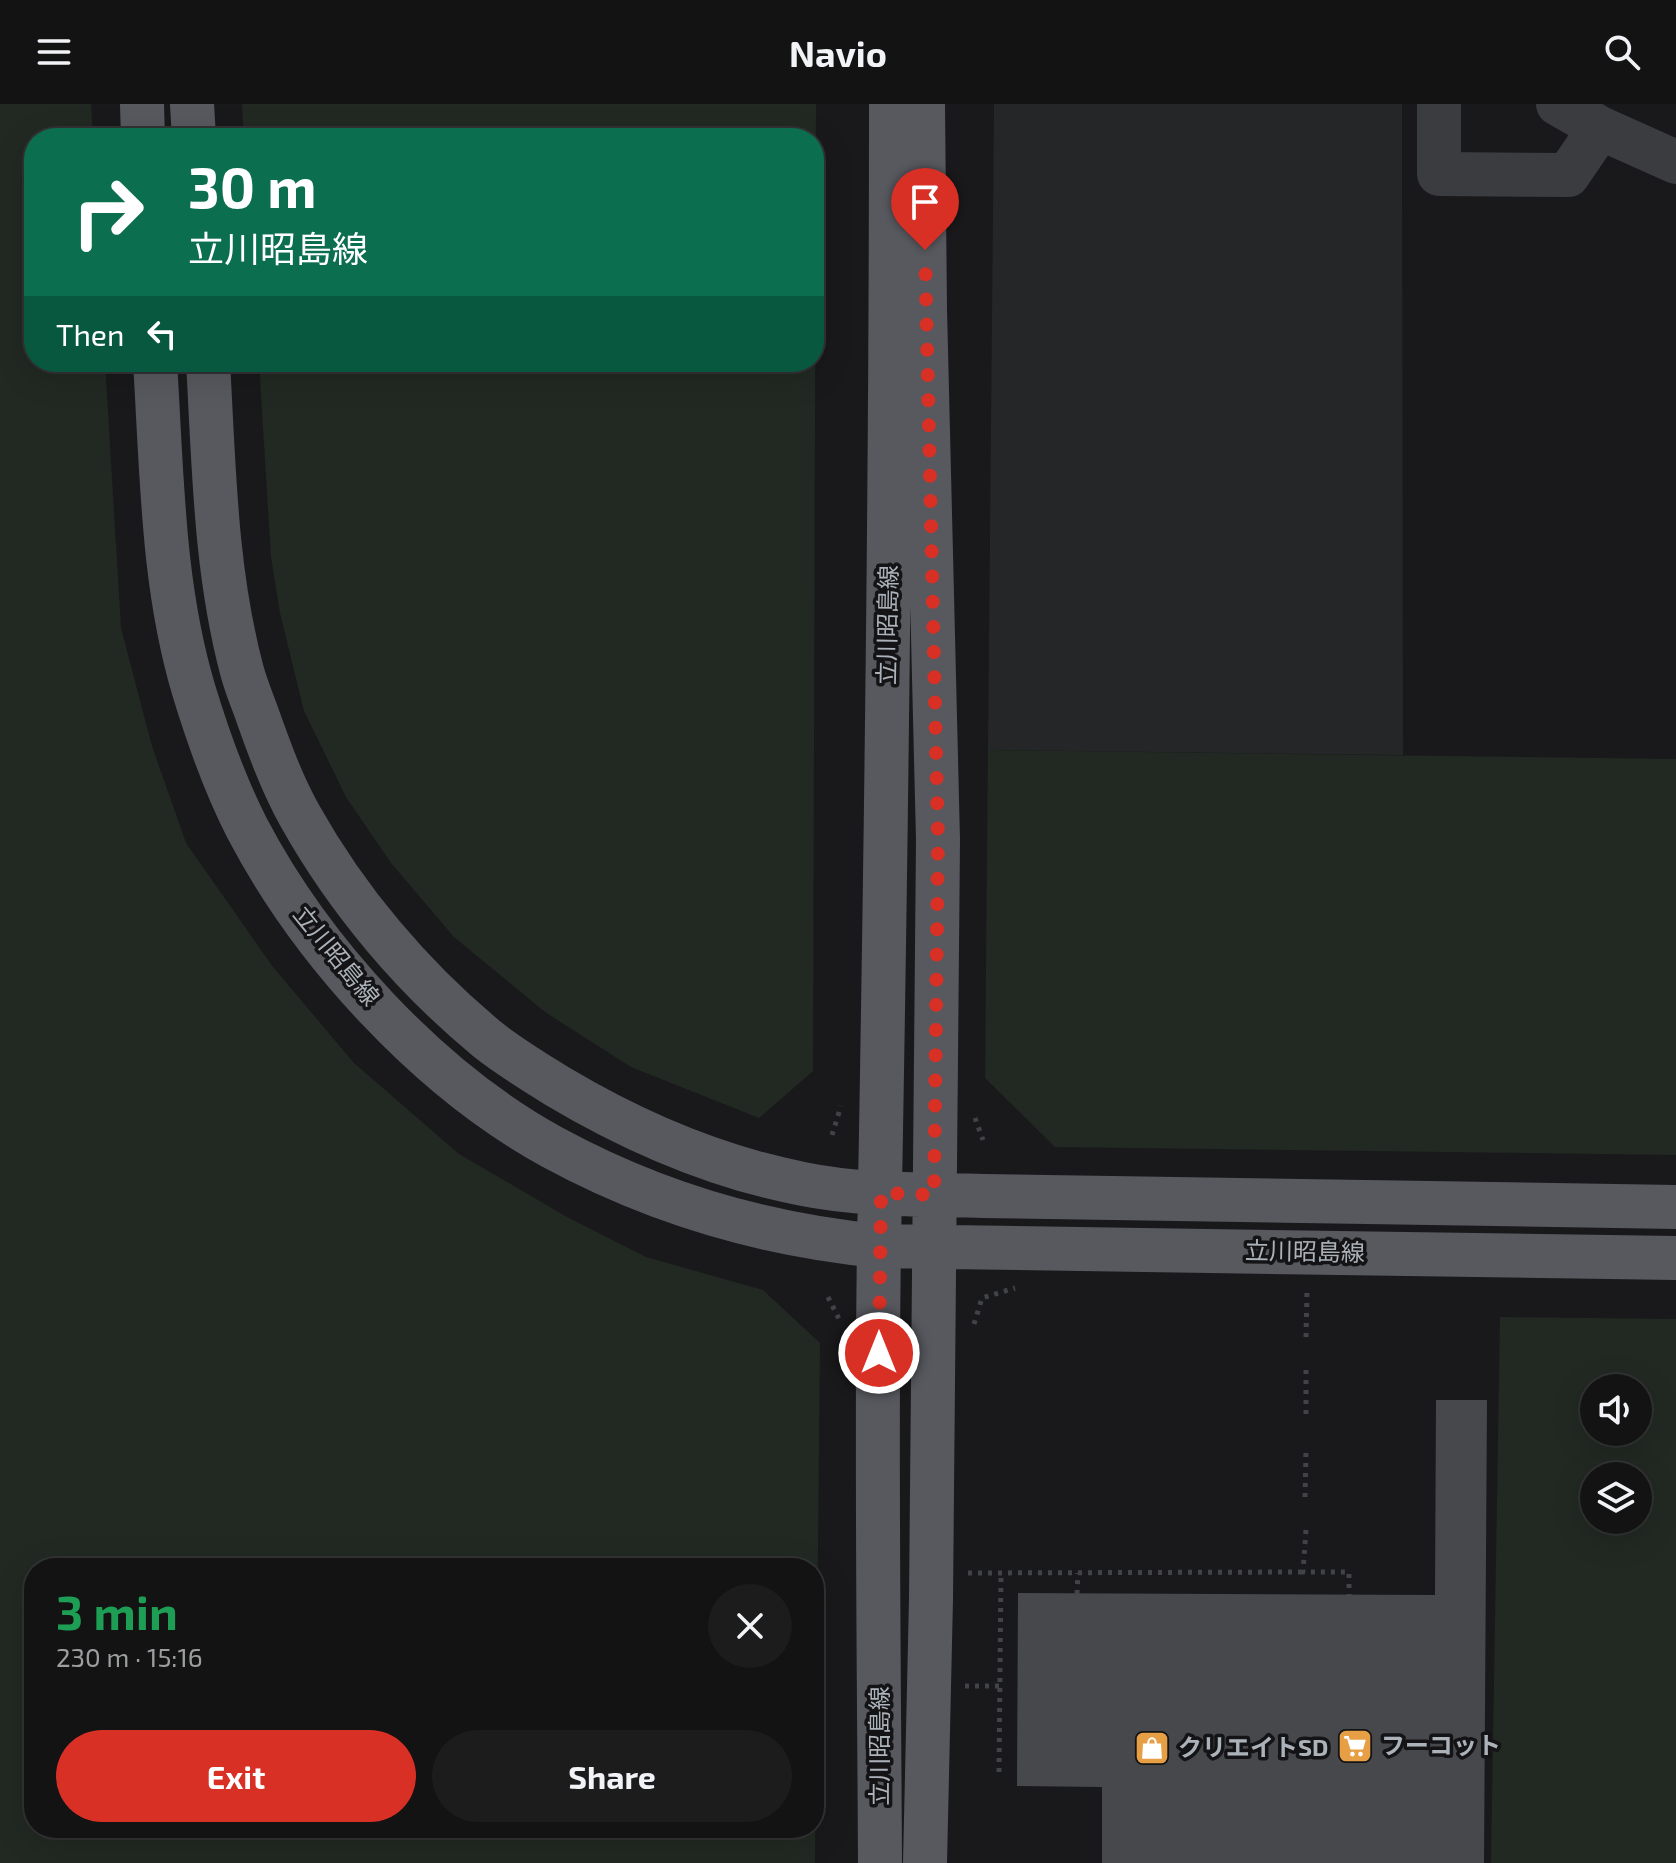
<!DOCTYPE html>
<meta charset="utf-8">
<style>
:root{--surface:#131314;--page:#1c1c1d;--text:#f1f3f6;--muted:#9d9ea0;--line:#323234;--accent:#d93025}
body{margin:0;font-family:"Exo 2","Noto Sans JP",sans-serif;background:var(--page);color:var(--text);height:100vh;display:flex;flex-direction:column;font-size:30px;white-space:nowrap}
*{box-sizing:border-box;margin:0}
p{font-size:26px;color:var(--muted)}
.icon{flex:none;width:44px;height:44px;fill:none;stroke:currentColor;stroke-width:2;stroke-linecap:round;stroke-linejoin:round}
.map{position:relative;flex:1;overflow:hidden}
.details{position:absolute;left:24px;top:1454px;width:800px;height:280px;display:flex;flex-direction:column;background:var(--surface);border-radius:32px;box-shadow:0 8px 32px #0002,0 0 0 2px var(--line)}
.details>*{flex:none}
.guide{position:absolute;left:24px;top:24px;width:800px;height:244px;border-radius:32px;box-shadow:0 8px 32px #0002,0 0 0 2px var(--line);background:#0b6e4f;color:#fff;overflow:hidden}
.tools{position:absolute;left:1580px;top:1270px;display:grid;gap:16px}
.tools a{display:grid;place-items:center;width:72px;height:72px;border-radius:50%;background:var(--surface);box-shadow:0 8px 32px #0002,0 0 0 2px var(--line);font-size:40px}
.pin{position:absolute;display:grid;place-items:center;width:68px;height:68px;color:#fff;margin:-82px -34px;border-radius:50% 50% 50% 0;rotate:-45deg;box-shadow:0 0 8px #0007}
.pin .icon{rotate:45deg}
.me{position:absolute;width:88px;margin:-44px;rotate:0deg;stroke-linejoin:round;filter:drop-shadow(0 0 6px #0008)}
.turn{display:flex;align-items:center;gap:28px;height:168px;padding:0 32px;font-size:36px}
.turn .icon{width:104px;height:104px;stroke-width:2.5}
.turn b{display:block;font-size:56px;line-height:68px}
.then{display:flex;align-items:center;height:76px;padding:0 32px;background:#0003;gap:16px;font-size:30px}
.round{display:grid;place-items:center;flex:none;width:84px;height:84px;border-radius:42px;background:var(--page)}
.summary{display:flex;align-items:center;justify-content:space-between;height:136px;padding:0 32px}
h1{font-size:48px;font-weight:700;line-height:60px;color:#1e9e55}
.cta{display:flex;gap:16px;margin-top:auto;padding:16px 32px}
.cta a{flex:1;height:92px;border-radius:48px;background:var(--accent);color:#fff;font-size:32px;font-weight:700;line-height:92px;text-align:center}
.cta a+a{background:var(--page);color:var(--text)}
header{display:flex;justify-content:space-between;align-items:center;height:104px;padding:0 32px;background:var(--surface);font-size:36px;font-weight:700}
.map>svg:first-child{display:block}
.built{fill:#252628}
.green{fill:#212922;fill-rule:evenodd}
.building{fill:#46484b}
.lines{fill:none;stroke-linecap:round;stroke-linejoin:round}
.path{stroke:#404347;stroke-width:5;stroke-dasharray:4 6;stroke-linecap:butt}
.minor{stroke:#3a3c40;stroke-width:44}
.major{stroke:#57595f;stroke-width:44}
.route{stroke:#d93025;stroke-width:14;stroke-dasharray:0 25.2}
.labels{text-anchor:middle;stroke-width:7;stroke-linejoin:round;paint-order:stroke}
.street-label{font-size:24px;fill:#acb2ba;stroke:#141416}
.poi-label{font-size:24px;font-weight:bold;fill:#acb2ba;stroke:#141416;text-anchor:start}
</style>
<header><svg class="icon" aria-label="menu" viewBox="0 0 24 24"><path d="M4 6h16M4 12h16M4 18h16"/></svg>Navio<svg class="icon" aria-label="search" viewBox="0 0 24 24"><circle cx="10" cy="10" r="6"/><path d="M15 15l6 6"/></svg></header>
<div class="map">
<svg width="1676" height="1759" viewBox="0 0 1676 1759">
<rect width="100%" height="100%" fill="#19191b"/>
<path class="built" d="M994,0H1402L1403,651L988,646Z"/>
<path class="green" d="M0,0H91L93,34H34V258H105L121,524L152,642L186,739L273,863L354,959L459,1050L567,1113L646,1153L763,1186L820,1239L815,1759H0ZM34,1464H814V1724H34Z
M242,0H816L813,967L759,1014L631,963L545,908L454,833L391,759L346,693L304,607L280,509L271,453L259,258H814V34H244Z
M988,646L1676,655V1051L1055,1043L985,974Z
M1500,1213L1676,1215V1759H1491ZM1638,1284V1328H1594V1284ZM1594,1372H1638V1416H1594Z"/>
<path class="building" d="M1436,1296H1487L1484,1759H1102V1683L1017,1682L1018,1489L1435,1491Z"/>
<g class="lines">
<path class="path" d="M975,1014L983,1036
M832,1031L841,1002
M828,1193L839,1215
M974,1220L982,1194L1015,1184
M1306,1233L1307,1187
M1306,1266V1313
M1305,1393L1306,1347
M1306,1426L1303,1468H1349V1491
M968,1469L1303,1468
M1077,1490L1078,1469
M965,1582H1000
M999,1668L1001,1469"/>
<path class="minor" d="M1439,0V70L1568,71L1600,24
M1558,0L1600,24L1676,58"/>
<path class="major" d="M142,0L143,34
M192,0L194,34
M923,0L925,205L938,736L931,1495L925,1759
M155,258C162,368 162,481 194,587C208,633 225,681 247,724C312,848 428,975 552,1043C653,1098 765,1131 879,1142L1676,1154
M208,258C214,362 215,466 242,567C246,582 252,596 257,610C269,644 282,680 300,712C347,796 412,873 487,935C508,952 533,967 557,982C634,1028 715,1063 803,1080C862,1092 924,1090 984,1092L1676,1103
M880,1759C879,1553 876,1346 879,1140C886,760 891,380 891,0"/>
</g>
<g class="lines">
<path class="route" d="M879,1249L881,1089L934,1091L938,736L925,146"/>
</g>
<defs>
<g id="supermarket-square" transform="scale(1.8)"><rect x="-9" y="-9" width="18" height="18" rx="4" fill="#e79f45" stroke="#141416"/><path d="M-6-5.5h2.5l.6 2H6L4.5 2H-2.5L-4.4-4H-6ZM-1.5 3.2a1.3 1.3 0 1 0 .1 0ZM3 3.2a1.3 1.3 0 1 0 .1 0Z" fill="#fff"/></g>
<g id="shop-square" transform="scale(1.8)"><rect x="-9" y="-9" width="18" height="18" rx="4" fill="#e79f45" stroke="#141416"/><path d="M-5-2.5h2.3a2.7 3.5 0 0 1 5.4 0H5L5.5 6h-11ZM-1.5-2.5h3a1.5 2.3 0 0 0-3 0Z" fill="#fff"/></g>
</defs>
<g fill-rule="evenodd">
<use href="#supermarket-square" x="1355" y="1642"/>
<use href="#shop-square" x="1152" y="1644"/>
</g>
<g class="labels">
<g class="street-label">
<text transform="translate(888 521) rotate(-89)" y="8">立川昭島線</text>
<text transform="translate(336 852) rotate(51)" y="8">立川昭島線</text>
<text transform="translate(1305 1148) rotate(1)" y="8">立川昭島線</text>
<text transform="translate(880 1642) rotate(-90)" y="8">立川昭島線</text>
</g>
<g class="poi-label">
<text x="1381" y="1650">フーコット</text>
<text x="1178" y="1652">クリエイトSD</text>
</g>
</g>
</svg>
<div class="tools">
<a><svg class="icon" aria-label="sound" viewBox="0 0 24 24"><path d="M4 9h4l5-4v14l-5-4H4zM17 9q2 3 0 6"/></svg></a>
<a><svg class="icon" aria-label="layers" viewBox="0 0 24 24"><path d="M12 4l9 5-9 5-9-5zM3 14l9 5 9-5"/></svg></a>
</div>
<div class="pin" style="left:925px;top:146px;background:#d93025"><svg class="icon" aria-label="arrive" viewBox="0 0 24 24"><path d="M6 21V4h12l-3 4 3 4H6"/></svg></div>
<svg class="me" style="left:879px;top:1249px" viewBox="-20 -20 40 40"><circle r="17" fill="#d93025" stroke="#fff" stroke-width="3"/><path d="M0-11L8 9 0 5-8 9z" fill="#fff"/></svg>
<div class="guide">
<div class="turn"><svg class="icon" aria-label="right" viewBox="0 0 24 24"><path d="M7 20v-9h11M14 6l5 5-5 5"/></svg><div><b>30 m</b>立川昭島線</div></div>
<div class="then">Then<svg class="icon" aria-label="left" viewBox="0 0 24 24"><path d="M17 20v-9H6M10 6l-5 5 5 5"/></svg></div>
</div>
<section class="details">
<div class="summary"><div><h1>3 min</h1><p>230 m · 15:16</p></div><a class="round"><svg class="icon" aria-label="close" viewBox="0 0 24 24"><path d="M6 6l12 12M18 6L6 18"/></svg></a></div>
<div class="cta"><a>Exit</a><a>Share</a></div>
</section>
</div>
